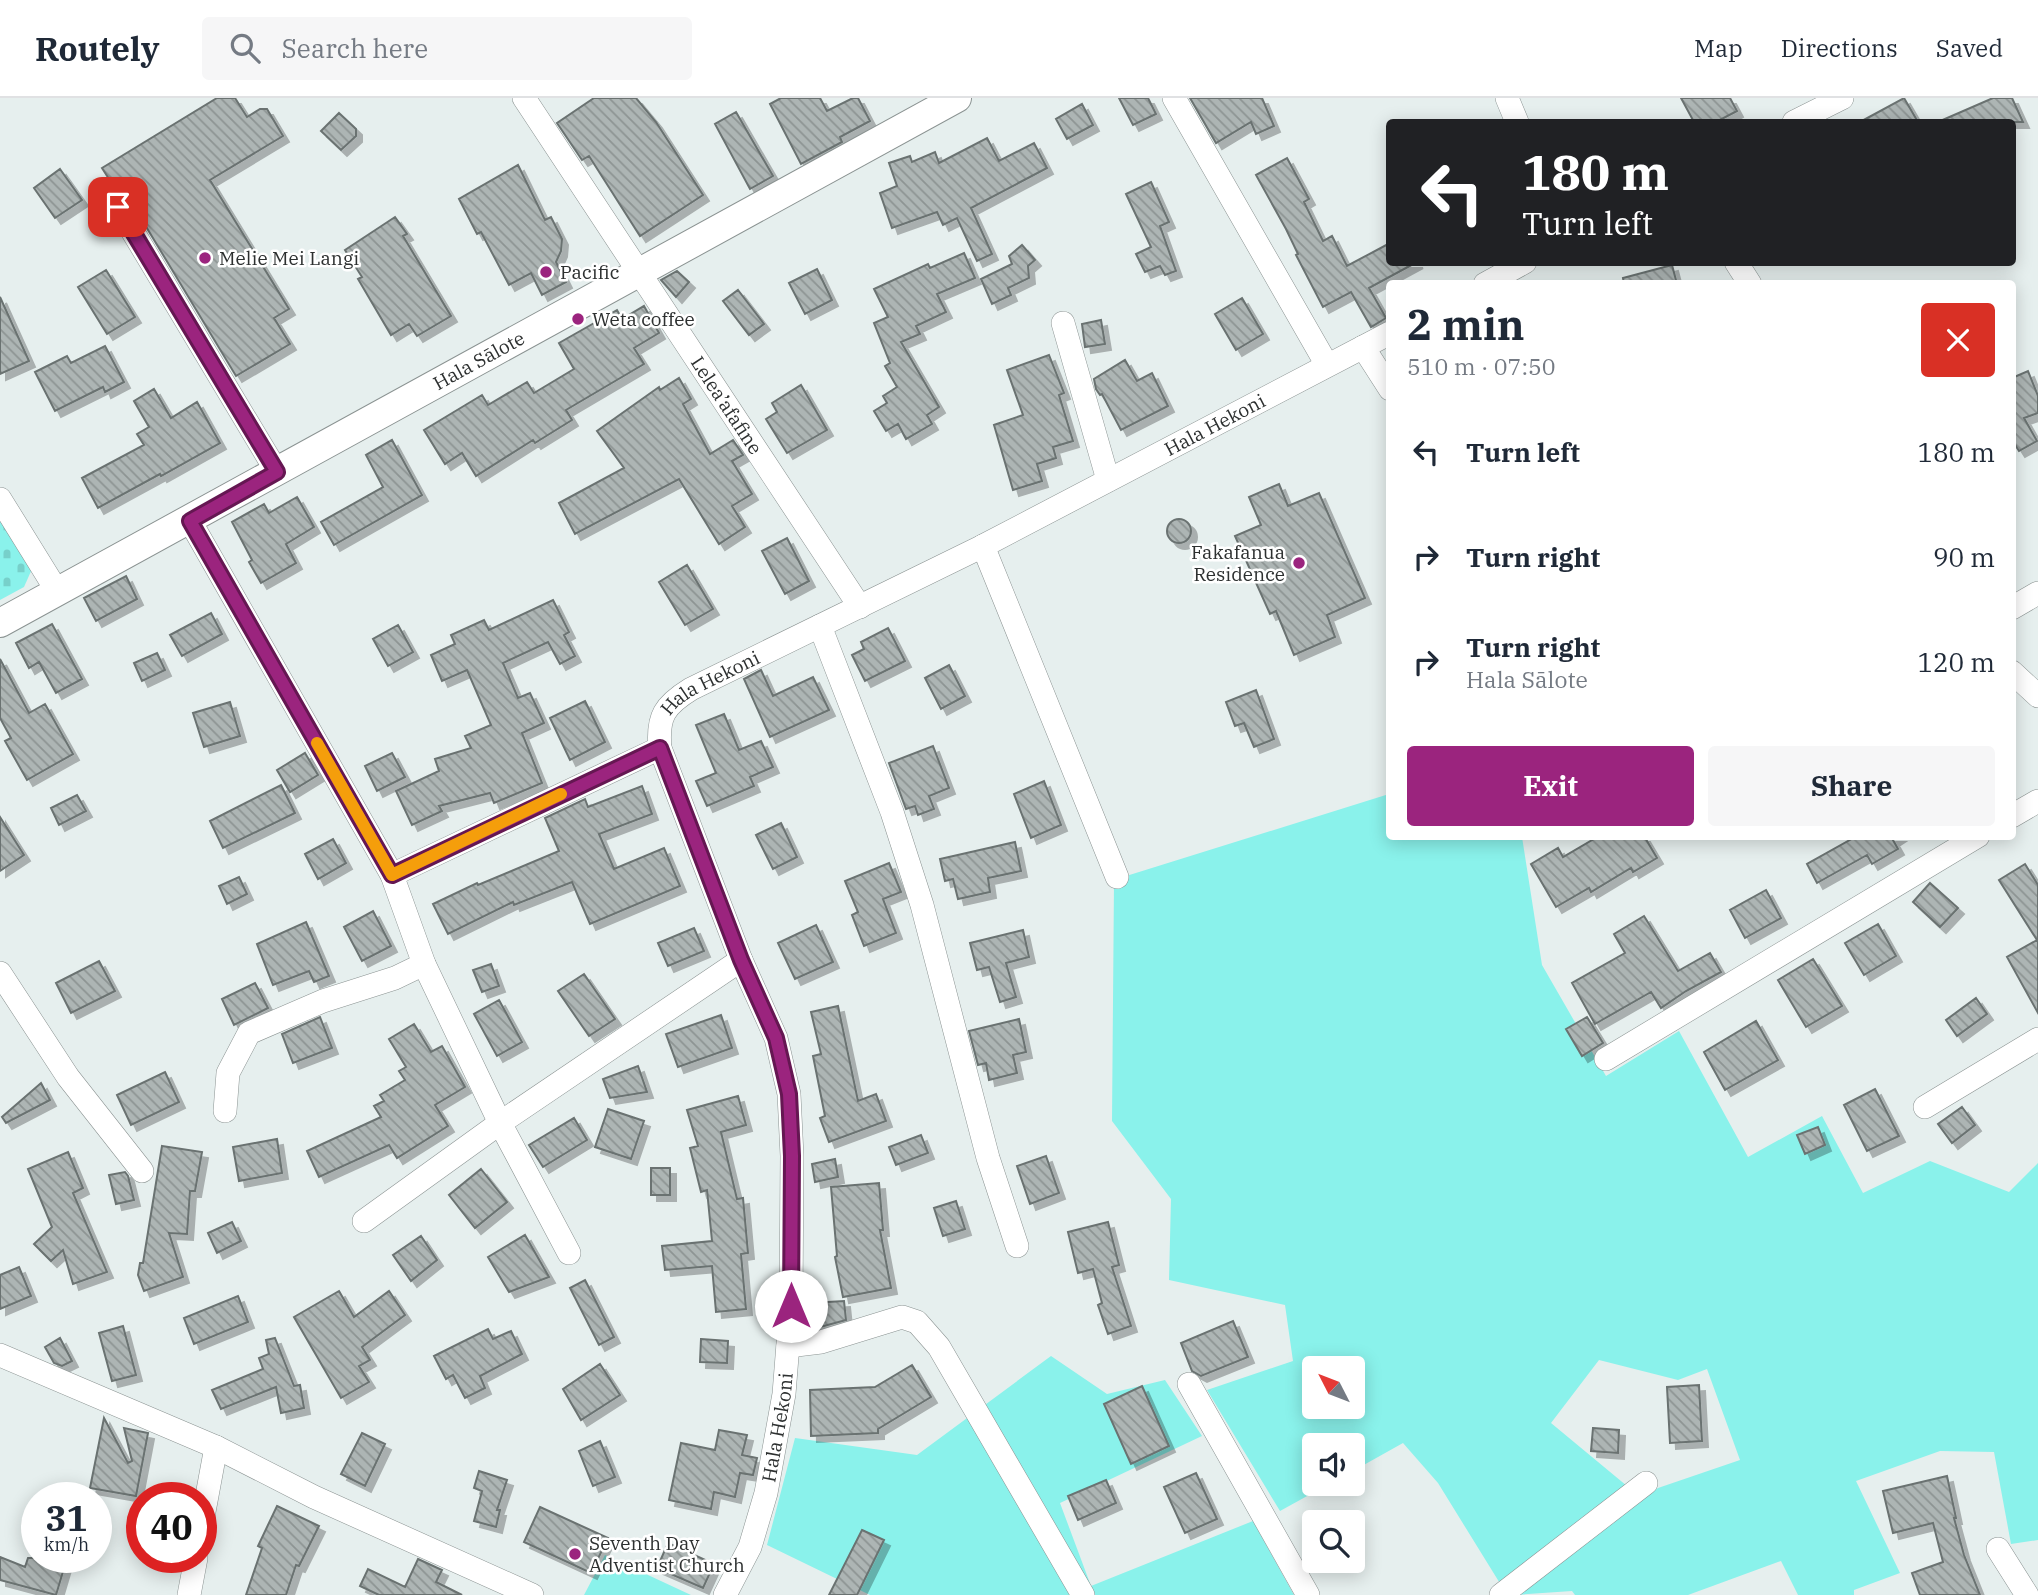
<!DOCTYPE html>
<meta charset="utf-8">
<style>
:root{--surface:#fff;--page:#f6f6f7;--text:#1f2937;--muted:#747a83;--line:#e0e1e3;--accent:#9b247e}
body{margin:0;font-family:"IBM Plex Serif",serif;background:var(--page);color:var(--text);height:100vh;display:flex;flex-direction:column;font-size:26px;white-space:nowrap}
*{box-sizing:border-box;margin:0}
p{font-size:23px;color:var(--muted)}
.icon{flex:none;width:38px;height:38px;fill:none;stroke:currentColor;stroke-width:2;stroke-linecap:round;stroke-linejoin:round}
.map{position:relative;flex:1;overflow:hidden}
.drawer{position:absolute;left:1386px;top:182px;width:630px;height:560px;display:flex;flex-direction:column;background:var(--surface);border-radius:7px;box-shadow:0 4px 18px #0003}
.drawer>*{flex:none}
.hud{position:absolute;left:1386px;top:21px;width:630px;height:147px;border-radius:7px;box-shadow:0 4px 18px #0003;background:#202124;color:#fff;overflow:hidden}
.needle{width:46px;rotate:312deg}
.fabs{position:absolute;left:1302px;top:1258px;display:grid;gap:14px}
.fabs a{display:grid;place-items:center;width:63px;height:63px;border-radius:7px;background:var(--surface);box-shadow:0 4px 18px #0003;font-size:35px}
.speed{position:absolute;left:21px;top:1384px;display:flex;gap:14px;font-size:35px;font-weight:700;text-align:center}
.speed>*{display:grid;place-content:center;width:91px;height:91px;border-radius:50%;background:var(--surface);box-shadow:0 4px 18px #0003;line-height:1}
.speed small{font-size:18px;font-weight:400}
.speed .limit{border:10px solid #d22;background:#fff;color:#111}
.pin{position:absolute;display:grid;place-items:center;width:60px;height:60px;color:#fff;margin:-30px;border-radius:14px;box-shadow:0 4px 10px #0006}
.me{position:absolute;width:77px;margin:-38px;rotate:0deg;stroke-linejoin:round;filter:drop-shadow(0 0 5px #0008)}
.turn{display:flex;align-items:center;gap:24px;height:147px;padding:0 21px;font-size:32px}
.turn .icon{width:91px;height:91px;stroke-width:2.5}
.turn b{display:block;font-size:49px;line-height:60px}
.round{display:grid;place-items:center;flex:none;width:74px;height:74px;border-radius:7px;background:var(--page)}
.summary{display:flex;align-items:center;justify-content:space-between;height:119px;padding:0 21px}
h1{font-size:42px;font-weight:700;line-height:52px}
.button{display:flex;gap:14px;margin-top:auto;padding:14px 21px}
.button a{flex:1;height:80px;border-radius:7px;background:var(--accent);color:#fff;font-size:28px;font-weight:700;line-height:80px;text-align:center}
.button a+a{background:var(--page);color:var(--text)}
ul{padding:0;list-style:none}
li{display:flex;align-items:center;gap:21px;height:105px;padding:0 21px}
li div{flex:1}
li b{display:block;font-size:26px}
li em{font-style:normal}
header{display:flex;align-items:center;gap:42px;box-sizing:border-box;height:98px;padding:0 35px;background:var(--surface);border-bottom:2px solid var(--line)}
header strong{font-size:33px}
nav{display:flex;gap:38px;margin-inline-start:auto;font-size:24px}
.search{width:490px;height:63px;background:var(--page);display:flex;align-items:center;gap:18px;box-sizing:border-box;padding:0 24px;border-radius:7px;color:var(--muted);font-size:26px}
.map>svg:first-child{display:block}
.green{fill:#8af2eb;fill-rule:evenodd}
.cemetery{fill:url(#cemetery-stones)}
.building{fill:url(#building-back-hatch);stroke:#6a7271;stroke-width:2;filter:url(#shadow)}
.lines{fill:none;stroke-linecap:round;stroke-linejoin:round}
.minor-casing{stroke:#8b9392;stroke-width:24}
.major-casing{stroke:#8b9392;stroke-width:30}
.minor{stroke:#fff;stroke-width:23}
.major{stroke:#fff;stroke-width:28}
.route-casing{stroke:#651752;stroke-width:18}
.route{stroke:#9b247e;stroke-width:12}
.slow{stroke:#f59e0b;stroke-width:12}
.poi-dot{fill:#9b247e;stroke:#fff;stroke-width:2.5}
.labels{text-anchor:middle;stroke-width:5;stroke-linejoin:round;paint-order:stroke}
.poi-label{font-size:19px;fill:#2d3030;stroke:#fff;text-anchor:start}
.street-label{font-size:19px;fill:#2d3030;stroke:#fff}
</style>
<header>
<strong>Routely</strong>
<div class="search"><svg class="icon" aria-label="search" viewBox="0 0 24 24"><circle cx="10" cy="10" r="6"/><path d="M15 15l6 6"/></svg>Search here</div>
<nav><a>Map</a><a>Directions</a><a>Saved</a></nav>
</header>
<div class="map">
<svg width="2038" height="1497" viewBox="0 0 2038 1497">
<defs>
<pattern id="cemetery-stones" width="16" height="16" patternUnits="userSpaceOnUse" patternTransform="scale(1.75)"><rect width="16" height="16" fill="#8af2eb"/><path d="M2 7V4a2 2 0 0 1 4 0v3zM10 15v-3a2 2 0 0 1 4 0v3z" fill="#77d0ca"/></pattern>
<pattern id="building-back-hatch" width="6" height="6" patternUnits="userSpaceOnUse" patternTransform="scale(1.75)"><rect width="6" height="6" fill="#adb5b4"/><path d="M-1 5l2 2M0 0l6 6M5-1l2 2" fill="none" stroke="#8d9493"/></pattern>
<filter id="shadow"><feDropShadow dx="6" dy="6" stdDeviation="0" flood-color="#0004"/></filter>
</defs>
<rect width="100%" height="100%" fill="#e6efee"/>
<path class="green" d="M1389,696L1390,738L1522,739L1542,867L1606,978L1679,933L1748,1059L1822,1018L1863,1095L1930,1063L2009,1094L2038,1065V1442L2011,1446L1994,1354L1940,1353L1856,1383L1900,1475L1854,1492V1497H1798L1781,1463L1688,1497H1575L1572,1493L1515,1497L1658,1390L1740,1362L1707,1271L1678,1282L1599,1262L1551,1325L1627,1388L1501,1487L1438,1385L1403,1345L1353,1373V1348H1314V1386H1329L1280,1413L1207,1292L1293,1263L1285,1207L1169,1182L1171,1101L1112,1023L1114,784L1123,779ZM1314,1270H1353V1309H1314Z
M1051,1258L1107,1296L1165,1282L1202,1338L1060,1405L1091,1488L1253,1423L1294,1497H870L767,1447L795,1340L917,1357Z
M605,1457L691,1497H584Z"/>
<path class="cemetery" d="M0,418L32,471L24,489L0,502Z"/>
<path class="building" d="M217,0H235L247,19L260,11H267L283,38L210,82L289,211L274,220L290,246L236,278L130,102L124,97L118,95L102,70Z
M594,0H636L656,24L703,97L640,138L589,58L582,62L557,25Z
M781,0H820L827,13L853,0H858L870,23L840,39L842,44L801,66L770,6Z
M1119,0H1148L1156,16L1133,27Z
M1190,0H1262L1274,28L1256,36L1251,24L1216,45Z
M1681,0H1730L1737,13L1716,24H1694Z
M1904,0L1918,24H1860Z
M1993,0H2012L2023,24H1938Z
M1082,6L1093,27L1067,41L1056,21Z
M736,14L773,78L750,91L715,26Z
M339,15L356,31V38L341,52L321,33Z
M987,40L999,63L1034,45L1047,70L971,110L992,156L977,163L957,120L943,127L937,114L892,130L880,95L897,88L889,65L910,58L912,64L935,54L939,65Z
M1287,60L1309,101L1304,104L1323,143L1332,138L1347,168L1390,145V164H1417L1369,190L1386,220L1371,229L1351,194L1323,209L1296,157L1298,156L1286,131L1256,77Z
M518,67L545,122L551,119L562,141L561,153L556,164L566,184L542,197L531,175L509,187L481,134L477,136L459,101Z
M60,71L82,102L55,120L34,90Z
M1151,84L1169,124L1160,128L1176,173L1165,177L1160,168L1145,174L1136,156L1151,149L1126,96Z
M395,119L407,136L403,138L451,218L417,238L409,226L391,237L358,181L362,179L345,152Z
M1022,147L1035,162L1028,168L1029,180L1008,190L1011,197L992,206L981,181L1012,166L1009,158Z
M964,155L975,180L937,196L946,214L916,228L920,236L901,244L939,309L927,317L932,326L906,341L898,326L886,333L874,313L887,305L883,298L897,289L885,268L890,265L874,225L888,219L874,191L928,166L930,170Z
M1672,167L1677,186H1624L1623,180Z
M817,171L832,202L805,216L789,185Z
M106,172L135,219L107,236L78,189Z
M677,173L689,184L676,199L661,182Z
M738,192L764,226L749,237L723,203Z
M0,199L29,263L0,276Z
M1242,200L1263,236L1236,252L1215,216Z
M644,208L659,235L634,250L644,266L566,312L572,322L535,345L533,342L476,378L462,355L445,366L424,332L482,297L488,307L527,284L534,295L574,271L559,245L617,212L622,221Z
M1101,222L1105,246L1085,249L1082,226Z
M105,248L124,284L105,294L103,289L55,313L35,274L67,258L71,265Z
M1049,257L1064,295L1059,297L1073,343L1053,349L1056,360L1037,366L1042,383L1013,392L994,327L1023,317L1007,272Z
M1125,262L1137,283L1152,275L1168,308L1121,332L1102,296L1100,297L1096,291L1094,281Z
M2028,273L2038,298V315L2024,320L2037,343L2019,353L2012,342V280Z
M679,280L691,301L683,306L710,356L733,342L743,357L732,363L752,396L732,408L745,429L719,446L679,381L575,436L559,405L624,370L597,333L659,289L660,292Z
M801,287L827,332L787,355L766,321L777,314L772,305Z
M154,291L171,320L197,304L220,345L161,378L160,376L98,410L82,380L144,347L137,336L149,329L134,303Z
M392,342L422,397L334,447L321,424L383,389L366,357Z
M1279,386L1288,408L1319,395L1365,500L1327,517L1335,539L1294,557L1276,513L1270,516L1235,438L1261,427L1249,399Z
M297,399L314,429L286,446L296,465L261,485L249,464L252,462L232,424L264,406L269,415Z
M1167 433a12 12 0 1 1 24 0a12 12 0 1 1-24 0Z
M787,440L809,483L785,496L762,453Z
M687,467L713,511L685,527L659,484Z
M126,478L137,501L96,523L84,500Z
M553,502L569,534L564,537L575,558L560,566L548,544L503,565L518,600L530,595L544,625L522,635L542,685L494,705L490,695L439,708L442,713L412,727L396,693L439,673L435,661L471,650L465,638L491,627L467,572L442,583L431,557L455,546L451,537L484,522L489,532Z
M211,515L222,536L182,558L170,537Z
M52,526L82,581L56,595L39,564L29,570L16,545Z
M398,527L413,554L388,568L373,541Z
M888,530L905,563L865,583L852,557L864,551L861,544Z
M157,555L165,572L142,583L134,565Z
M0,561L29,615L45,606L73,656L27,682L5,643L11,640L0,620Z
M949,567L965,598L941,611L925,580Z
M761,572L773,598L813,579L829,612L770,639L744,581Z
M1256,592L1274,641L1254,649L1244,625L1235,628L1226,604Z
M585,603L605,644L570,662L550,620Z
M230,604L240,638L204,649L193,615Z
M724,616L739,652L761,643L773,669L750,679L754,688L707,708L696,683L716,675L696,627Z
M933,648L949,690L929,698L934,711L918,717L915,708L906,711L889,665Z
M305,655L318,677L290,694L277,672Z
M392,655L405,679L377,693L365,668Z
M1044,683L1061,727L1031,740L1014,696Z
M281,687L295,715L223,750L210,723Z
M642,688L652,716L599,736L614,771L664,750L680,788L590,826L572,784L514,807L513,804L448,836L433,806L477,785L478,787L559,753L545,720L585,701L588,709Z
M77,697L86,713L59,727L51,710Z
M0,719L24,757L0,773Z
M781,725L797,759L773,771L756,737Z
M1599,738H1644L1657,760L1633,774L1631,770L1591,794L1589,790L1556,809L1531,766L1558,750L1563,759Z
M1857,738H1899L1893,742L1898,751L1872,766L1867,757L1817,785L1807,766Z
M333,741L346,765L318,781L305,756Z
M1015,744L1021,773L988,780L990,794L958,801L953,781L945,783L940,761Z
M889,765L901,794L883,801L896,835L864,848L852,817L858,814L845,783Z
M2025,766L2038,787V915L2007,859L2037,842L1999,782Z
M239,779L247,796L227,806L219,788Z
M1930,785L1958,810L1940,829L1913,804Z
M1766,792L1781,820L1745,840L1730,812Z
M373,813L391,848L362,863L344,829Z
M1644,818L1678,873L1710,855L1721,874L1686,893L1661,910L1651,894L1595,926L1572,885L1625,855L1614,836Z
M306,824L329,878L314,884L309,873L273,887L257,846Z
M1878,826L1896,858L1864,877L1845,845Z
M816,827L833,864L795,881L778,845Z
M694,830L704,853L668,868L658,845Z
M1023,832L1029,859L1006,865L1016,899L1000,904L989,869L977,872L970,845Z
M1813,861L1842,908L1806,929L1778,882Z
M99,863L115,893L71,915L56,885Z
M491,866L499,888L482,894L473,872Z
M584,876L615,921L589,938L558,893Z
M255,885L268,910L234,927L222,901Z
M1976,900L1987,916L1957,938L1946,922Z
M499,902L522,944L497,958L474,916Z
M838,908L858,1003L876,996L886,1023L829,1044L820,1020L825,1018L813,958L821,956L811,914Z
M721,917L732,950L678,969L666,936Z
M320,919L332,950L293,965L282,936Z
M1587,919L1603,945L1582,958L1566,931Z
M1019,921L1026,954L1013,957L1017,975L989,982L986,965L978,967L969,933Z
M1756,923L1778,962L1725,992L1704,954Z
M414,926L431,954L442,948L465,989L435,1007L448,1028L397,1060L389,1047L319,1079L307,1053L381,1019L374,1008L384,1003L380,997L405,982L399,973L406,969L389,941Z
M638,968L647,994L610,1000L603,981Z
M165,974L179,1004L131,1027L117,997Z
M41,985L50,1002L6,1025L2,1019Z
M1875,991L1899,1038L1867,1053L1844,1007Z
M738,998L746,1027L721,1034L737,1101L743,1100L748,1155L741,1156L746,1211L716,1214L712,1168L665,1172L662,1148L712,1143L707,1092L701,1094L690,1050L698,1048L687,1012Z
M1962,1009L1975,1027L1952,1045L1938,1026Z
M608,1011L644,1023L631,1061L595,1049Z
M574,1020L587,1042L543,1069L529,1047Z
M1818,1029L1825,1047L1805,1056L1797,1037Z
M921,1037L928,1055L896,1067L889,1049Z
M277,1041L282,1075L239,1083L233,1049Z
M162,1048L202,1054L195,1093H190L187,1136L169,1135L183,1179L144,1193L138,1177L140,1165H143Z
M68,1054L83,1090L73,1095L107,1174L73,1186L63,1152L51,1163L34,1146L52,1129L28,1071Z
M1046,1058L1059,1095L1030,1106L1017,1068Z
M835,1061L838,1079L815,1084L812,1066Z
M651,1070H670V1097H651Z
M481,1071L507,1104L475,1130L449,1097Z
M125,1074L128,1078L134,1102L116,1106L109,1077Z
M879,1085L883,1132H880L891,1190L843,1199L835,1159L837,1158L831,1089Z
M956,1103L965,1131L943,1138L934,1110Z
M232,1124L241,1143L217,1155L208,1135Z
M1108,1124L1119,1167L1112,1169L1131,1228L1108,1236L1098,1207L1102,1205L1093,1171L1078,1175L1068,1134Z
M525,1137L549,1179L509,1194L488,1159Z
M421,1138L437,1162L411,1183L393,1157Z
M19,1169L31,1198L0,1211V1177Z
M585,1182L614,1239L599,1247L570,1190Z
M339,1193L354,1219L389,1193L405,1217L362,1249L370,1262L359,1268L369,1284L341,1300L294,1219Z
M238,1198L248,1224L194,1246L184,1220Z
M844,1203L846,1222L813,1231L811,1205Z
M1233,1223L1248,1259L1201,1278L1192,1273L1181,1245Z
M123,1228L136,1277L112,1283L99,1235Z
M488,1231L493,1241L511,1233L522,1256L480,1278L485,1290L465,1300L453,1277L446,1281L434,1258Z
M60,1240L72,1263L62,1268L54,1265L45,1249Z
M275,1240L294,1288L300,1287L304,1310L281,1315L276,1289L221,1311L212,1292L263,1271L259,1260L269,1256L266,1242Z
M701,1241L728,1243L727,1265L700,1264Z
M600,1266L620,1297L581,1322L563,1291Z
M912,1267L931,1299L878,1331V1335L811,1338L810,1292L875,1289Z
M1699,1287L1702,1343L1670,1345L1667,1289Z
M1142,1288L1169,1348L1131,1366L1104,1306Z
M104,1320L128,1365L132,1363L124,1330L148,1335L136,1398L90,1390Z
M1593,1330L1619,1332L1618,1355L1591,1353Z
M719,1332L747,1337L742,1357L757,1360L753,1377L740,1375L735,1399L714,1394L711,1411L669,1402L681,1345L715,1352Z
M362,1335L385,1346L365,1388L341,1376Z
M600,1343L615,1379L593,1388L579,1353Z
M479,1373L507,1382L497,1412H500L496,1429L474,1423L482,1393L474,1390Z
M1196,1375L1217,1421L1185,1435L1164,1389Z
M1947,1378L1956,1420H1954L1964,1457L1980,1497H1920L1912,1475L1943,1464L1933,1425L1893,1435L1883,1393Z
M1106,1382L1116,1405L1078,1422L1068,1398Z
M277,1408L319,1428L299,1468L296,1467L286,1497H246L262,1450L258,1448Z
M540,1409L608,1440L591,1475L524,1444Z
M862,1432L884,1442L857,1497H829Z
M668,1445L714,1466L703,1490L657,1470Z
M0,1459L25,1469L28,1460H67L56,1497L0,1482Z
M418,1461L442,1472L436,1484L462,1497H379L360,1488L368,1471L405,1489Z"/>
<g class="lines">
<g class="minor-casing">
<g id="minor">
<path id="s1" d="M524,0L860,509"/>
<path d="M1174,0L1327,267"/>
<path d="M1507,0L1517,24"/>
<path d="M1794,24L1842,0"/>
<path d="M118,109L277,374"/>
<path d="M1736,164L1750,186"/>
<path d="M1485,186L1525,164"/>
<path d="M1063,225L1108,382"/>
<path d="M1363,249L1390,291"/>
<path d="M0,401L57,493"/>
<path d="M190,423L392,777L424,866L500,1025L569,1155"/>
<path d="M983,448L1117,779"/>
<path d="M2012,510L2038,495"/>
<path d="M820,528L892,714L922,807L988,1060L1017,1148"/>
<path d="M2012,574L2038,598"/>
<path d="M2012,718L2038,703"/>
<path d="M392,777L660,650"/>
<path d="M0,875L68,979L142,1073"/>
<path d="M1606,961L1978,738"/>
<path d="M1925,1009L2038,941"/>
<path d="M225,1013L228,975L249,935L323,903L395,880L424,866"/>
<path d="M364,1123L500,1025L741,862"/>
<path d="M788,1248L821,1244L902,1219L917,1224L939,1249L1083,1497"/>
<path d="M0,1257L216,1349L314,1399L532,1497"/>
<path d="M1189,1286L1308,1497"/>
<path d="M201,1430L216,1349"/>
<path d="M1998,1451L2027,1497"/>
<path d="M189,1497L196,1460"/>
<path id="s2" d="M725,1497L750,1449L766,1395L784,1296L791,1208L792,1058L789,996L776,940L741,862L660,650C657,618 665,607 691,591L983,448L1390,235"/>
<path d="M1501,1497L1646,1385"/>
</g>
</g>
<g class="major-casing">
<g id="major">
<path id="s3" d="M0,525L957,0"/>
</g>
</g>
<use href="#minor" class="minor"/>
<use href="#major" class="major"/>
</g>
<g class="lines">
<g class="route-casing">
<path id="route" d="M118,109L277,374L190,423L392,777L660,650L741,862L776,940L789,996L792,1058L791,1208"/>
</g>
<use href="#route" class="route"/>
<path class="slow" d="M317,645L392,777L561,696"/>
</g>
<g class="poi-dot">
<circle cx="205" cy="160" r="7"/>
<circle cx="546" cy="174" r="7"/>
<circle cx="578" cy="221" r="7"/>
<circle cx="1299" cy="465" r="7"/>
<circle cx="575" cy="1456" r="7"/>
</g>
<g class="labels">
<g class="poi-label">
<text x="219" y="167">Melie Mei Langi</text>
<text x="560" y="181">Pacific</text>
<text x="592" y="228">Weta coffee</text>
<text x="1285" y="461" text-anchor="end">Fakafanua<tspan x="1285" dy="22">Residence</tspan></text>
<text x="589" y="1452">Seventh Day<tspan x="589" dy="22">Adventist Church</tspan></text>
</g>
<g class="street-label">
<text dy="7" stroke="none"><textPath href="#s3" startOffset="546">Hala Sālote</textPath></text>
<text dy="7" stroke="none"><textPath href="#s1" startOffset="368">Lelea’afafine</textPath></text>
<text dy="7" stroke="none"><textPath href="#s2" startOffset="1540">Hala Hekoni</textPath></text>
<text dy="7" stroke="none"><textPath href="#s2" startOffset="973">Hala Hekoni</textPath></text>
<text dy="7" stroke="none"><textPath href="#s2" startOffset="177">Hala Hekoni</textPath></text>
</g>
</g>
</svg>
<div class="fabs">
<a><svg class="needle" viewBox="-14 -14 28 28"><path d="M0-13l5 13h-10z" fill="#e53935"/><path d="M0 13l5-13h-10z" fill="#747a83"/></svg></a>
<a><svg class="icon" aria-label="sound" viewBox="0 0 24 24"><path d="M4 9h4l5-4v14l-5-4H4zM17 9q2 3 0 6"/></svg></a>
<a><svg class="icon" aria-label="search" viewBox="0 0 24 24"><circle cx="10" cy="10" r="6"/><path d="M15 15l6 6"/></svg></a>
</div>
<div class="speed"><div>31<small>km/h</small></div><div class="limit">40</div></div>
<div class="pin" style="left:118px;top:109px;background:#d93025"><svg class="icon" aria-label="arrive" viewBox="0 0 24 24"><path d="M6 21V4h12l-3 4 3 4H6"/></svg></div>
<svg class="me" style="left:791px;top:1208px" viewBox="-20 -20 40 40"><circle r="19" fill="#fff"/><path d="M0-13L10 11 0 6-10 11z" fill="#9b247e"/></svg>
<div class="hud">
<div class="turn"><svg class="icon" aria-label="left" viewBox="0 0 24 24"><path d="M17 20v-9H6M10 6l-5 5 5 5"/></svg><div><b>180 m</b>Turn left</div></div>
</div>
<section class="drawer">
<div class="summary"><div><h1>2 min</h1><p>510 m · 07:50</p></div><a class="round" style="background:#d93025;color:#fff"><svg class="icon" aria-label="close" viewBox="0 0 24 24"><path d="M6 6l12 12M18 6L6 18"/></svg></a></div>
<ul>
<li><svg class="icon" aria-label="left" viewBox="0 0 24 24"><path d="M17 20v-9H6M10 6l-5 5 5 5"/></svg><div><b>Turn left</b></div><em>180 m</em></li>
<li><svg class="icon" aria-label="right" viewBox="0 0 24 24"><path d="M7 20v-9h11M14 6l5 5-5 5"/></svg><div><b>Turn right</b></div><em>90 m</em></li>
<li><svg class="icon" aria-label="right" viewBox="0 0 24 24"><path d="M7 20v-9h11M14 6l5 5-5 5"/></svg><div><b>Turn right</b><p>Hala Sālote</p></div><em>120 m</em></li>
</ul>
<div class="button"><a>Exit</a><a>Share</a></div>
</section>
</div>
